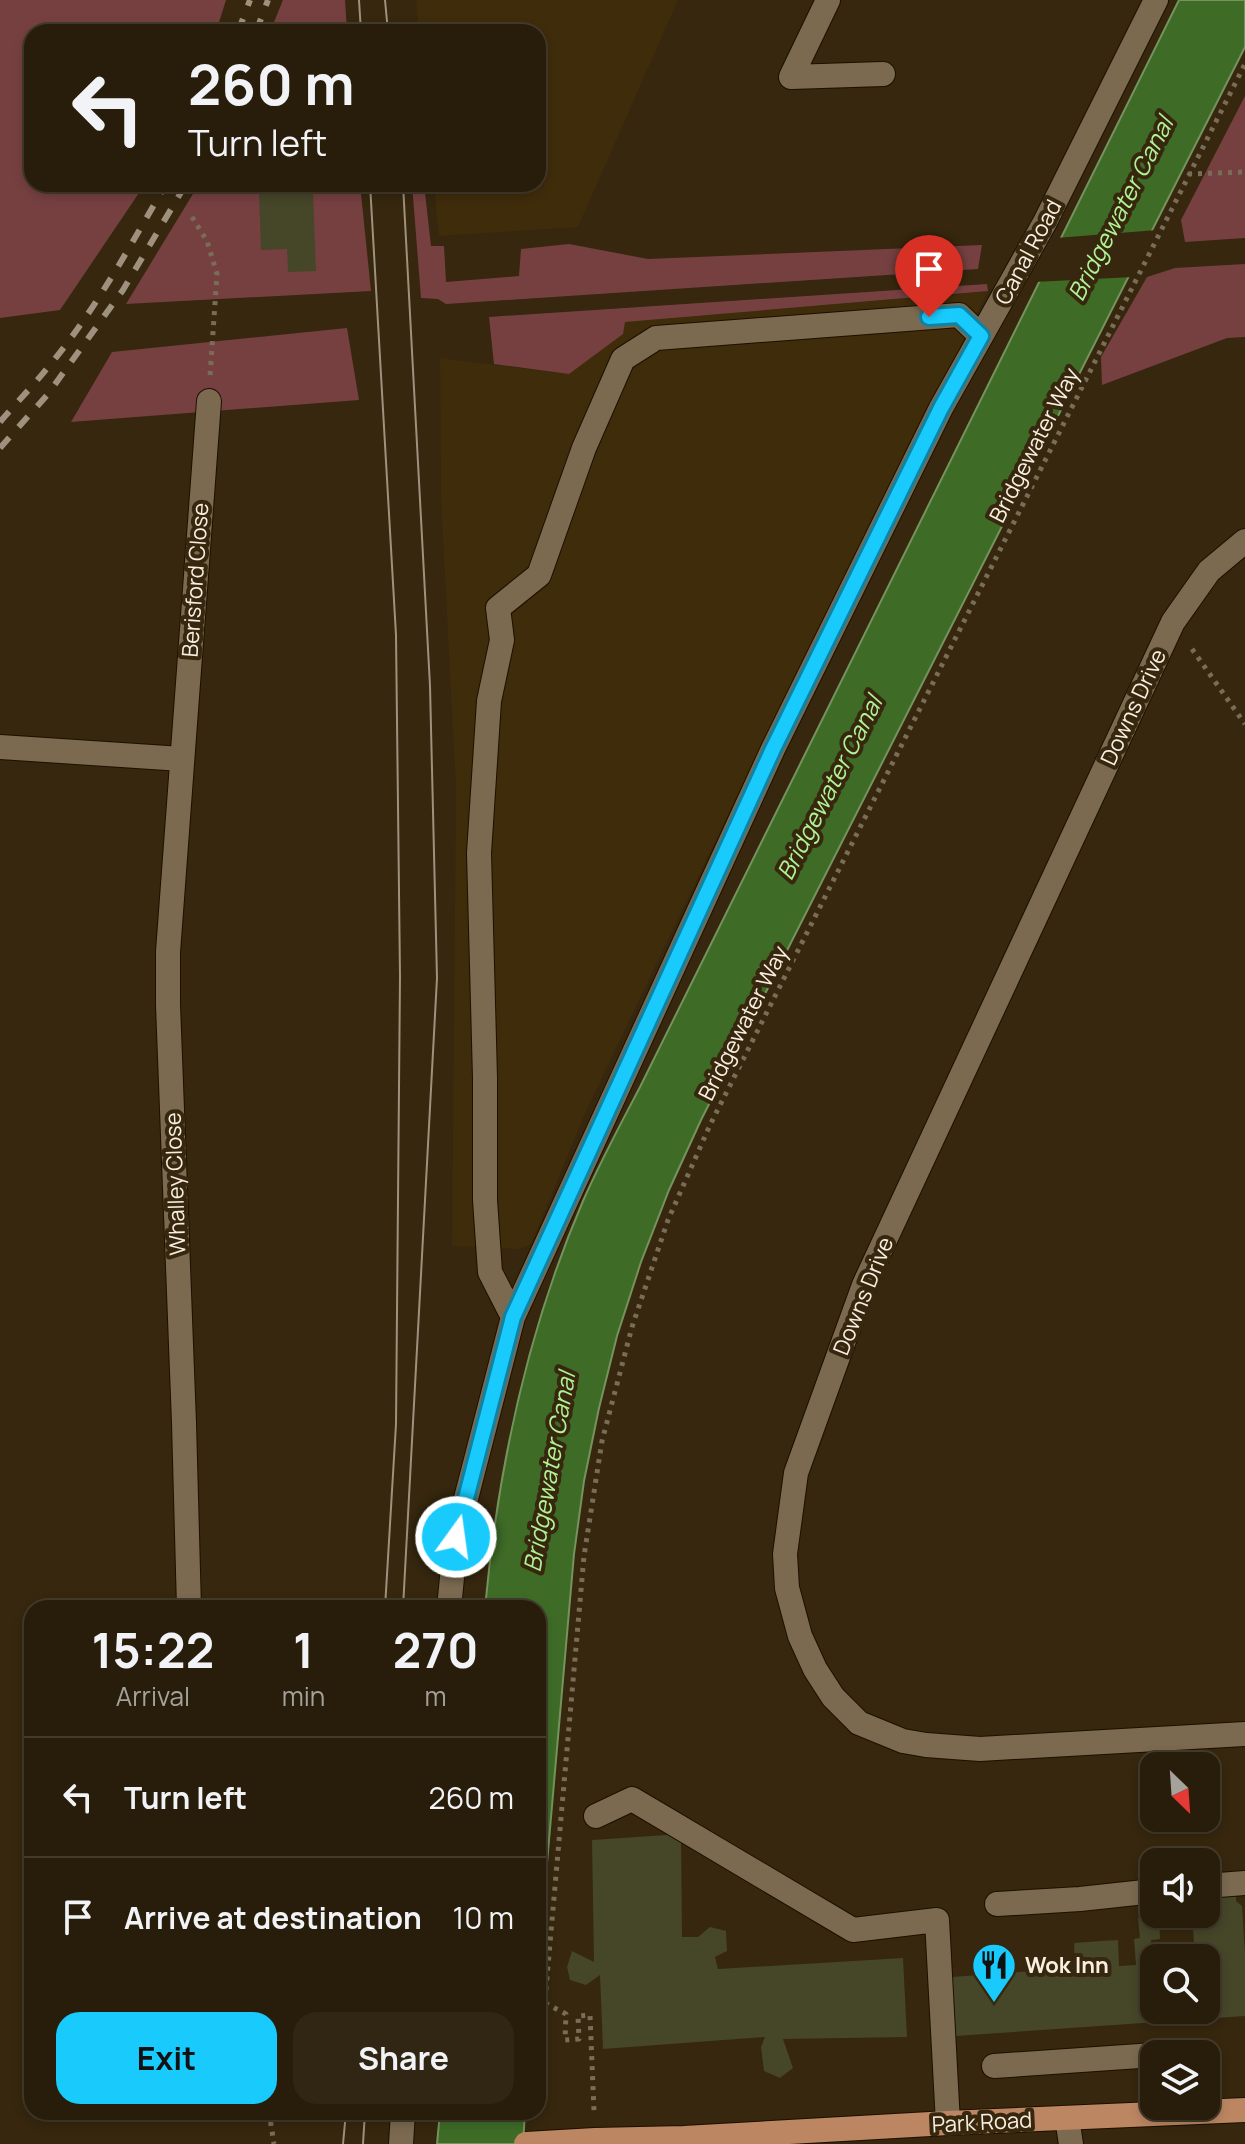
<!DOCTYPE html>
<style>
:root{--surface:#281d0a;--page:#302613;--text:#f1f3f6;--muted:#a5a29c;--line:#443b2b;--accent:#19cafc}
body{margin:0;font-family:Manrope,sans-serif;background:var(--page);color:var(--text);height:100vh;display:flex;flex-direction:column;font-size:30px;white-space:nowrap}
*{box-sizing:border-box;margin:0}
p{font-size:26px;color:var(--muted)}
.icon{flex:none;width:44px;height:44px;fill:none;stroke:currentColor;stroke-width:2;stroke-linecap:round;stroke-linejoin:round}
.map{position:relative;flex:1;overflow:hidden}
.side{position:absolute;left:24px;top:1600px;width:522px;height:520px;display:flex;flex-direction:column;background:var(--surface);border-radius:24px;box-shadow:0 4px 12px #0003,0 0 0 2px var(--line)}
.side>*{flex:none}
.hud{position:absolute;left:24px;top:24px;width:522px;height:168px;border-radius:24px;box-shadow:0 4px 12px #0003,0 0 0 2px var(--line);background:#281d0a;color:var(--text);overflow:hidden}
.needle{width:52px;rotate:155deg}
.controls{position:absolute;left:1140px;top:1752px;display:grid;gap:16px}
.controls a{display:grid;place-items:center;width:80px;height:80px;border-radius:16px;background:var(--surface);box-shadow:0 4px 12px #0003,0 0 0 2px var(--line);font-size:40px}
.pin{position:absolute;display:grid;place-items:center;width:68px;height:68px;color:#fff;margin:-82px -34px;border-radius:50% 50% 50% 0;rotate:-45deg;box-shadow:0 0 8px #0007}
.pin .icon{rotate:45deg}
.me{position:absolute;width:88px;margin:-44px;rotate:14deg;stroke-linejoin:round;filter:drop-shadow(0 0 6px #0008)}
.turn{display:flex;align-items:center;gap:28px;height:168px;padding:0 32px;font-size:36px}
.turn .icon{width:104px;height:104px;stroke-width:2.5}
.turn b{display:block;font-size:56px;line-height:68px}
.eta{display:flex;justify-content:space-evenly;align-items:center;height:136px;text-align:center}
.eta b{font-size:48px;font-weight:700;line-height:56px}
.action{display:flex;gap:16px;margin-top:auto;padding:16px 32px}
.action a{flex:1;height:92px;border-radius:24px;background:var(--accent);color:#111;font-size:32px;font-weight:700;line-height:92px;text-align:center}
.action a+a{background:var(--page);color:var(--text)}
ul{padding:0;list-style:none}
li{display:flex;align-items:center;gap:24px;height:120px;padding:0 32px;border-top:2px solid var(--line)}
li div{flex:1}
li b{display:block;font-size:30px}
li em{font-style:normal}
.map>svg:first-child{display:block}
.built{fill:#3f2c0b}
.green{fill:#764041}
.water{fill:#3e6c27;stroke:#76935e;stroke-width:2}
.pier{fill:#36270e}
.building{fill:#464629}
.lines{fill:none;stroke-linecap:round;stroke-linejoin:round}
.minor-casing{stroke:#1d1000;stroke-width:26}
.major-casing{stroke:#1d1000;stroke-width:26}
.path{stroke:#7a6d58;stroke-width:5;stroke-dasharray:4 6;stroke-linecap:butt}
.minor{stroke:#7b6a50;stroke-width:24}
.major{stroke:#bc8662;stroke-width:24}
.tram{stroke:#9e917e;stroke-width:2}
.rail{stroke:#9e917e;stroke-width:6;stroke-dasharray:14 14;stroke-linecap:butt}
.major-bridge-casing{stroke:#1d1000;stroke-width:26;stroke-linecap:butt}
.major-bridge{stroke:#bc8662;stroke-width:24}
.route-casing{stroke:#1083a4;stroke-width:20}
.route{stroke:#19cafc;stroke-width:14}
.labels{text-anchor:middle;stroke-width:8;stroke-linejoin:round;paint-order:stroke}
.street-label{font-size:22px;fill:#f9efe0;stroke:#36270e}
.poi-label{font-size:22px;font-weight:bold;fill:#f9efe0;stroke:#36270e;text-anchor:start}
.water-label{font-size:24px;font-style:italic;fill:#b0f394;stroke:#36270e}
</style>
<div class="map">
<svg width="1245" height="2144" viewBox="0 0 1245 2144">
<rect width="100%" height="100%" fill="#36270e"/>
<path class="built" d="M416,0H678L578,227L439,236L434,184H538V32H419Z
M988,291L746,777L587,1109L531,1244L519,1249L452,1246L456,788L441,498L440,358L569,374L624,322Z"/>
<path class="green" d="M0,0H226L216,32H32V184H145L60,310L0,318Z
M283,0H345L347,32H270Z
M1245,96V238L1185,242L1181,220Z
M199,184H360L371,291L126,304Z
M412,184H424L431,246H444L446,282L519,276L521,249L569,244L648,259L982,245L978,269L446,304L438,299L421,298Z
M1245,264V337L1227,338L1102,385L1101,357L1147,277L1175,268Z
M987,284L988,291L625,322L623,334L569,374L494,364L489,317Z
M347,328L359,400L71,422L112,352Z"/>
<path class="water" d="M1179,0H1245V47L701,1120L669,1190L641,1262L617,1336L599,1408L584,1481L574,1554L538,1966V1608H485C498,1468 527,1331 583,1201C600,1162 620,1125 640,1087Z
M440,2112H525L523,2144H437Z"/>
<path class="pier" d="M1157,230L1133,277L1034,282L1056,238Z"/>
<path class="building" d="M313,191L316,271L288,272L287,249L261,250L259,194Z
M681,1834L682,1937H698L710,1927L726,1931L727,1951L715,1957L718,1969L903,1958L907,2037L783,2039L793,2068L780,2078L764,2071L761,2047L765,2037L603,2049L600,1975L586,1985L570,1980L567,1967L572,1951L594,1962L592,1840Z
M1236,1892V1901L1242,1906L1245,1953V2016L956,2036L952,1977L1075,1968L1074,1943L1101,1941L1118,1940L1119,1966L1136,1965L1134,1939L1140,1938L1138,1918L1159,1916L1160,1939L1151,1940L1154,1964V2010H1206V1958H1195L1192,1914H1206V1894Z
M1185,1943L1186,1958H1170L1169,1944Z"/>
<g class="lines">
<g class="minor-casing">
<path id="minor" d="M828,0L791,77L883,74
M1245,541L1209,571L1173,622L864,1285L796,1473L785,1554L787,1588L800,1636L815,1669L833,1697L859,1723L903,1741L926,1745L980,1749L1245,1734
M0,747L182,759
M513,1317L490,1272L485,1200V1078L479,853L489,701L502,640L498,608L539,575L584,448L623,359L656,338L959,315L981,336
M189,1608L184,1423L168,1005V952L209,401
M449,1608L456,1537L513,1317L773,749L941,408L1045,222L1156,0
M596,1816L632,1799L853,1930L937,1920L948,2123
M1206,1886L1245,1883
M997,1904L1080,1899L1154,1891
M994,2066L1154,2055
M1067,2118L1071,2144
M401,2144L403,2112"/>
</g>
<g class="major-casing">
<path id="major" d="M595,2140L684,2138L948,2123L1245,2110"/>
</g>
<path class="path" d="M1188,174L1245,172
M192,217L207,241L217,274L210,376
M1192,649L1245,724
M545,2003L566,2014L565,2040L579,2039L578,2016L590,2015L594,2111
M538,2080L584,1556L602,1441L632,1327L668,1220L710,1125L1245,64
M269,2112L274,2144"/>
<use href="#minor" class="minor"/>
<use href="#major" class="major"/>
<path class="tram" d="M359,0L361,32
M385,0L388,32
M370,184L396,635L400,976L396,1424L385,1608
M403,184L430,686L437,978L403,1608
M343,2144L346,2112
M363,2144L365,2112"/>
<path class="rail" d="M238,32L250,0
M256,32L268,0
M0,422C16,403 34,385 49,366C95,311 130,246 166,184
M0,448L48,394L123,290L186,184"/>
<g class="major-bridge-casing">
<path id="major-bridge" d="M526,2144L595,2140"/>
</g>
<use href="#major-bridge" class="major-bridge"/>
</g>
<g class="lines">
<g class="route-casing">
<path id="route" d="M456,1537L513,1317L773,749L941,408L981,336L959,315L929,317"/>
</g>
<use href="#route" class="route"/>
</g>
<defs>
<g id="restaurant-pin" transform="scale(2.3)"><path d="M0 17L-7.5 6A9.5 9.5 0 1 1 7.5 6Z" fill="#19cafc" stroke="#36270e"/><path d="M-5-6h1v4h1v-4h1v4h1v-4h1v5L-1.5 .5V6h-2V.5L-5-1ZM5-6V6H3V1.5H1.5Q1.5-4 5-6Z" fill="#111"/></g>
</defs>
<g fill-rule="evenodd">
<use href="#restaurant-pin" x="994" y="1965"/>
</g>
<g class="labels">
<g class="street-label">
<text transform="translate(1028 252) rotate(-62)" y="8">Canal Road</text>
<text transform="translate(1034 445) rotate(-63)" y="8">Bridgewater Way</text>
<text transform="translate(195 580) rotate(-86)" y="8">Berisford Close</text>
<text transform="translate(1133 707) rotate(-65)" y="8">Downs Drive</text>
<text transform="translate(743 1023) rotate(-63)" y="8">Bridgewater Way</text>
<text transform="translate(175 1184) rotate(-92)" y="8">Whalley Close</text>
<text transform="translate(863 1296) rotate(-68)" y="8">Downs Drive</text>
<text transform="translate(982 2122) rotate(-3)" y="8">Park Road</text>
</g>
<g class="poi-label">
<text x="1025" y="1973">Wok Inn</text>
</g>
<g class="water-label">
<text transform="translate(1121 209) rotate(-63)" y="8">Bridgewater Canal</text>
<text transform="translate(830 788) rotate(-63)" y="8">Bridgewater Canal</text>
<text transform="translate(550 1472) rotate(-80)" y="8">Bridgewater Canal</text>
</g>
</g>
</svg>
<div class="controls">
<a><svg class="needle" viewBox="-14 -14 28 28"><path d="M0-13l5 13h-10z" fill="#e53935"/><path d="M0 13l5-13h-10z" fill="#a5a29c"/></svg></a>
<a><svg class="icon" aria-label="sound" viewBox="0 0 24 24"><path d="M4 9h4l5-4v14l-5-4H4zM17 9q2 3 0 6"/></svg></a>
<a><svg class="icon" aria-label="search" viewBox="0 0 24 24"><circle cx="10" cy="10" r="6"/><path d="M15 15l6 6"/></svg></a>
<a><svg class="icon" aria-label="layers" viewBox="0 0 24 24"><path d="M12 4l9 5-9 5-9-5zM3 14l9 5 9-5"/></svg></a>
</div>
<div class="pin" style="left:929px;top:317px;background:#d93025"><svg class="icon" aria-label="arrive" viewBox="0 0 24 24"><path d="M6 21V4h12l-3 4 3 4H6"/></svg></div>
<svg class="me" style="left:456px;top:1537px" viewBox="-20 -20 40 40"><circle r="17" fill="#19cafc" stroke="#fff" stroke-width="3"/><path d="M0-11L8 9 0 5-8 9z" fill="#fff"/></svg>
<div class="hud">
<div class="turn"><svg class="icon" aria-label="left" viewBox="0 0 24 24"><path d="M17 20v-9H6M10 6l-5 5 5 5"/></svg><div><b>260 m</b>Turn left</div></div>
</div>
<section class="side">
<div class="eta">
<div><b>15:22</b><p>Arrival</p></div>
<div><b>1</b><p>min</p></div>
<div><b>270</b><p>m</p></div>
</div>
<ul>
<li><svg class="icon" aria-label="left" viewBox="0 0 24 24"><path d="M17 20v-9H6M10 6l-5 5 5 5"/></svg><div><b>Turn left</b></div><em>260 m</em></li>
<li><svg class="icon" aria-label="arrive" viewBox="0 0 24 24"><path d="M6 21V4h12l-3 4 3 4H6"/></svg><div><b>Arrive at destination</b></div><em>10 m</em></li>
</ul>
<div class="action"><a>Exit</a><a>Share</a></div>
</section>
</div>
